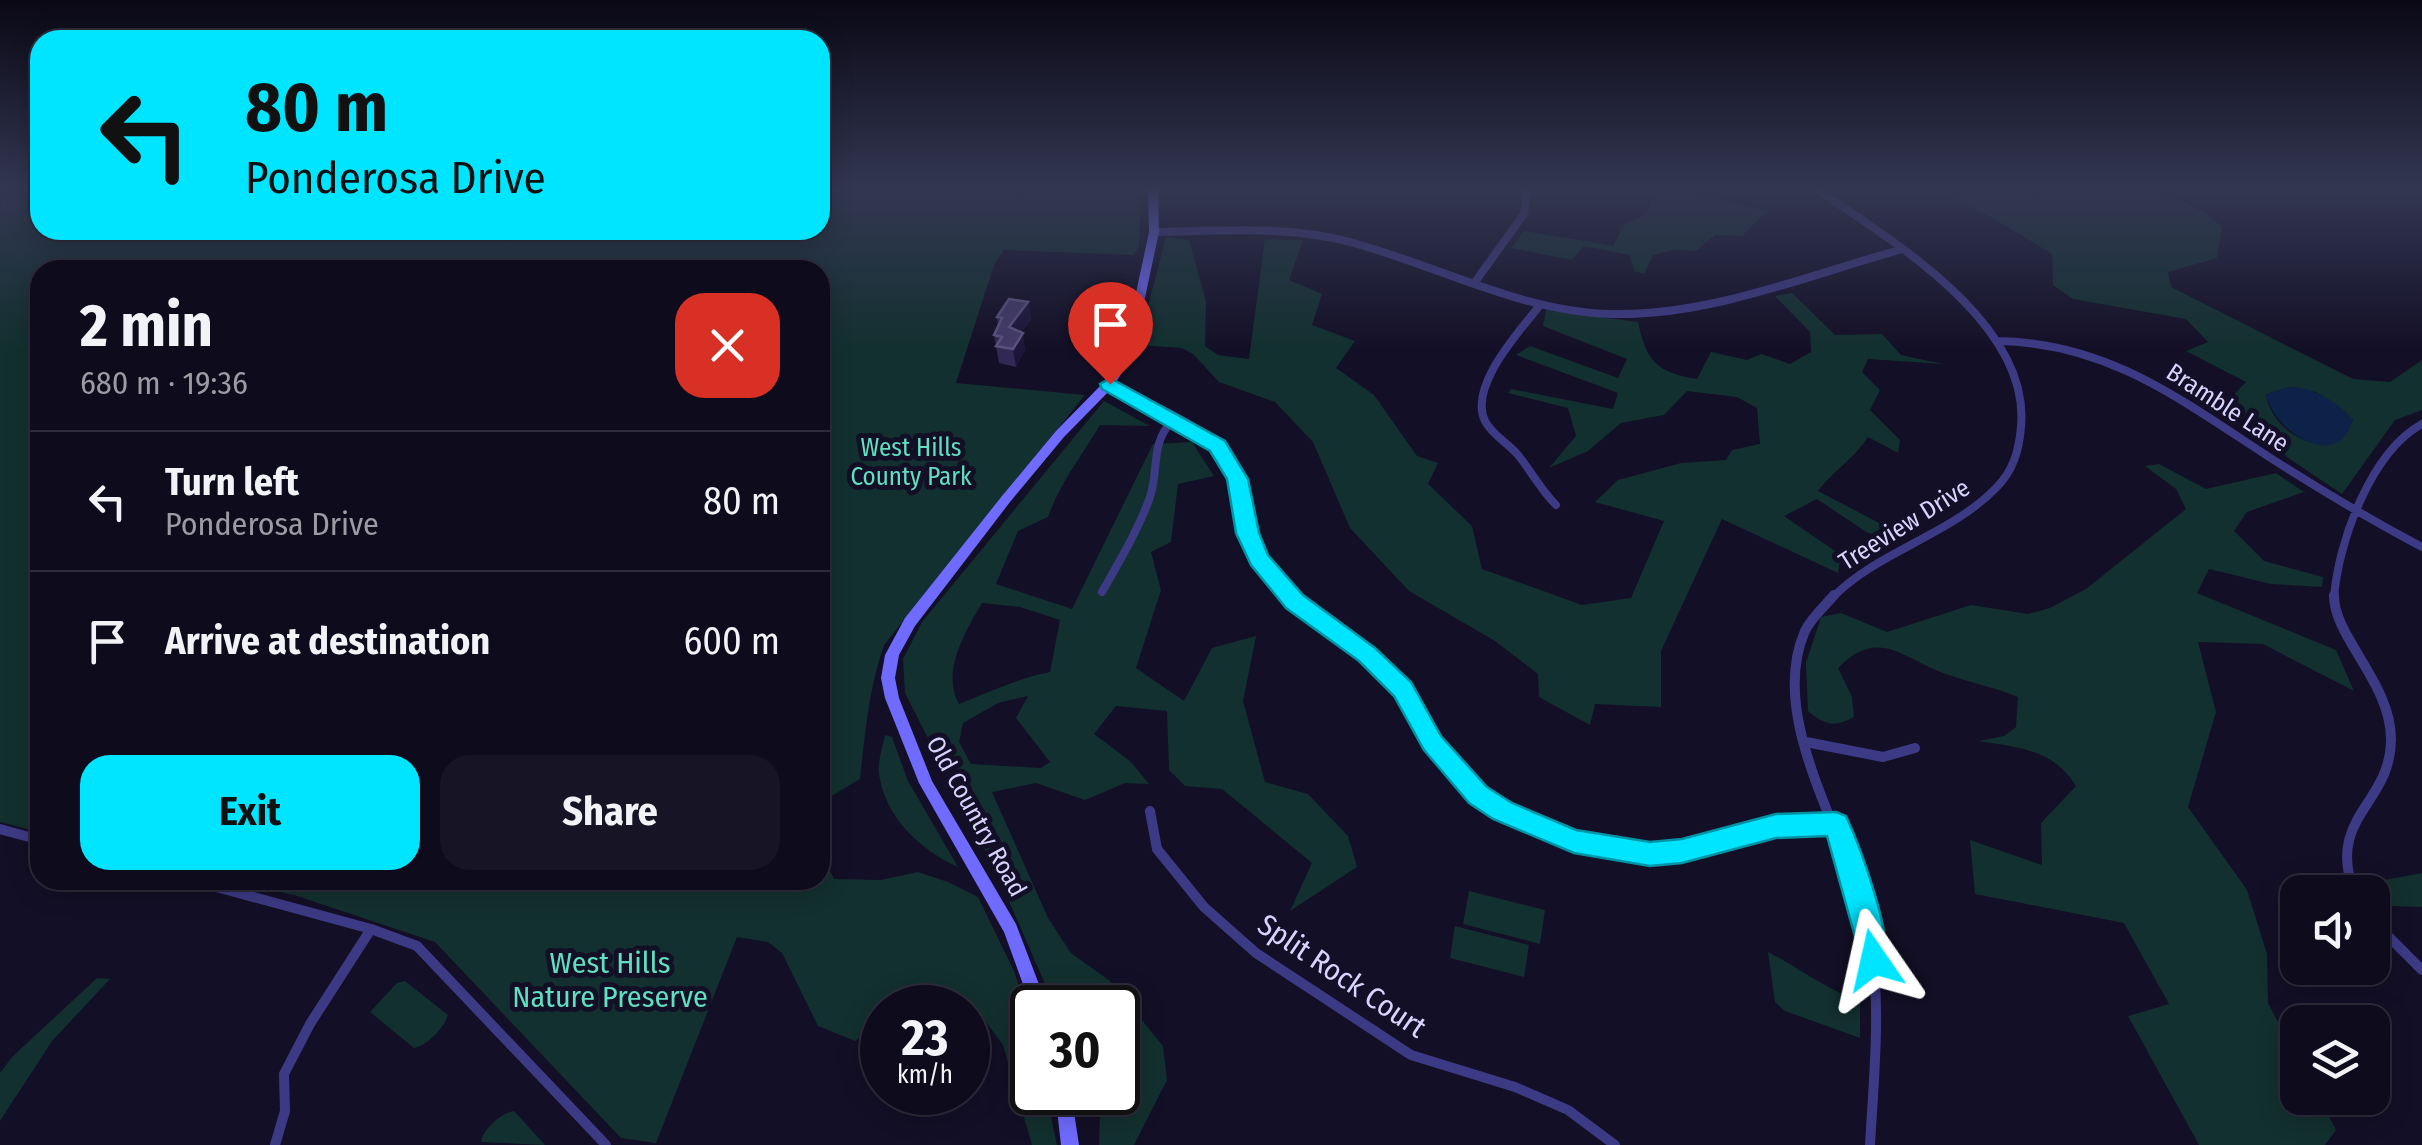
<!DOCTYPE html>
<meta charset="utf-8">
<style>
:root{--surface:#0e0b1c;--page:#171425;--text:#f1f3f6;--muted:#9b9ba3;--line:#2e2b3b;--accent:#00e5ff}
body{margin:0;font-family:"Fira Sans Condensed",sans-serif;background:var(--page);color:var(--text);height:100vh;display:flex;flex-direction:column;font-size:38px;white-space:nowrap}
*{box-sizing:border-box;margin:0}
p{font-size:32px;color:var(--muted)}
.icon{flex:none;width:55px;height:55px;fill:none;stroke:currentColor;stroke-width:2;stroke-linecap:round;stroke-linejoin:round}
.map{position:relative;flex:1;overflow:hidden}
.drawer{position:absolute;left:30px;top:260px;width:800px;height:630px;display:flex;flex-direction:column;background:var(--surface);border-radius:30px;box-shadow:0 5px 25px #0003,0 0 0 2px var(--line)}
.drawer>*{flex:none}
.hud{position:absolute;left:30px;top:30px;width:800px;height:210px;border-radius:30px;box-shadow:0 5px 25px #0003,0 0 0 2px var(--line);background:#00e5ff;color:#111;overflow:hidden}
.fabs{position:absolute;left:2280px;top:875px;display:grid;gap:20px}
.fabs a{display:grid;place-items:center;width:110px;height:110px;border-radius:20px;background:var(--surface);box-shadow:0 5px 25px #0003,0 0 0 2px var(--line);font-size:50px}
.speed{position:absolute;left:860px;top:985px;display:flex;gap:20px;font-size:50px;font-weight:700;text-align:center}
.speed>*{display:grid;place-content:center;width:130px;height:130px;border-radius:50%;background:var(--surface);box-shadow:0 5px 25px #0003,0 0 0 2px var(--line);line-height:1}
.speed small{font-size:25px;font-weight:400}
.speed .limit{border:5px solid #111;border-radius:15px;background:#fff;color:#111}
.pin{position:absolute;display:grid;place-items:center;width:85px;height:85px;color:#fff;margin:-102px -42px;border-radius:50% 50% 50% 0;rotate:-45deg;box-shadow:0 0 10px #0007}
.pin .icon{rotate:45deg}
.me{position:absolute;width:110px;margin:-55px;rotate:349deg;stroke-linejoin:round;filter:drop-shadow(0 0 8px #0008)}
.turn{display:flex;align-items:center;gap:35px;height:210px;padding:0 50px;font-size:45px}
.turn .icon{width:130px;height:130px;stroke-width:2.5}
.turn b{display:block;font-size:70px;line-height:85px}
.round{display:grid;place-items:center;flex:none;width:105px;height:105px;border-radius:30px;background:var(--page)}
.overview{display:flex;align-items:center;justify-content:space-between;height:170px;padding:0 50px}
h1{font-size:60px;font-weight:700;line-height:75px}
.button{display:flex;gap:20px;margin-top:auto;padding:20px 50px}
.button a{flex:1;height:115px;border-radius:30px;background:var(--accent);color:#111;font-size:40px;font-weight:700;line-height:115px;text-align:center}
.button a+a{background:var(--page);color:var(--text)}
ul{padding:0;list-style:none}
li{display:flex;align-items:center;gap:30px;height:140px;padding:0 50px;border-top:2px solid var(--line)}
li div{flex:1}
li b{display:block;font-size:38px}
li em{font-style:normal}
.map>svg:first-child{display:block}
.green{fill:#12302f;fill-rule:evenodd}
.water{fill:#0c2248}
.lines{fill:none;stroke-linecap:round;stroke-linejoin:round}
.street-far1{stroke:#3d3a85;stroke-width:8}
.street{stroke:#3d3a85;stroke-width:10}
.secondary{fill:#6f6bff;fill-rule:evenodd}
.wall{fill:#312854}
.shaded-wall{fill:#1d163a}
.building{fill:#433a66;stroke:#5a527e;stroke-width:2.5}
.route{fill:#00e5ff;stroke:#0095a6;stroke-width:2.5}
.labels{text-anchor:middle;stroke-width:10;stroke-linejoin:round;paint-order:stroke}
.street-label{font-size:25px;fill:#d9d4ff;stroke:#130f26}
.park-label{font-size:25px;fill:#5fe0c0;stroke:#130f26}
.near-park-label{font-size:30px;fill:#5fe0c0;stroke:#130f26}
.near-street-label{font-size:30px;fill:#d9d4ff;stroke:#130f26}
</style>
<div class="map">
<svg width="2422" height="1145" viewBox="0 0 2422 1145">
<rect width="100%" height="100%" fill="#130f26"/>
<path class="green" d="M0,190H40V230H820V190H1141L1139,247L1133,255L1004,250L994,265L956,383L1085,395L884,645C869,688 865,733 860,779L828,798L820,835V270H40V832L0,822Z
M1623,190H1686L1767,211L1742,236L1715,235L1696,251L1674,250L1653,255L1644,274L1634,271L1630,255L1584,246L1572,260L1511,248L1524,231L1613,246L1625,223L1647,215L1651,198Z
M1931,190H2159L2205,213L2222,227L2217,258L2168,272L2171,287L2353,379L2390,382L2422,360V410L2395,420L2342,494L2218,411L2246,382L2186,351L2208,342L2186,319L2073,299L2053,285L2052,254L1988,215ZM2291,387L2316,392L2353,420C2329,467 2271,433 2266,394Z
M1166,237L1189,240L1206,301L1205,346L1218,355L1249,359L1265,239L1303,240L1289,280L1322,294L1312,325L1355,341L1336,368L1374,395L1417,456L1438,463L1428,484L1472,526L1482,569L1582,605L1631,598L1664,521L1595,502L1618,480L1681,463L1726,460L1732,450L1760,444L1757,408L1737,397L1687,391L1664,415L1621,423L1588,451L1549,468L1576,436L1568,408L1508,393L1511,389L1613,409L1618,393L1516,355L1530,346L1618,378L1627,359L1543,326L1546,310L1638,322C1647,362 1656,372 1697,379L1711,352L1747,360L1761,354L1790,364L1811,352L1810,332L1775,296L1792,293L1835,335L1882,334L1901,355L1943,364L1868,359L1862,372L1880,390L1870,410L1900,440L1898,453L1868,437C1853,460 1834,470 1818,491L1881,524L1885,536L1868,533L1817,499L1784,516L1841,555L1838,573L1722,519L1661,651V707L1595,704L1590,725L1539,697L1538,674L1495,641L1409,591L1350,528L1313,442L1275,402L1219,382L1193,354L1182,348L1138,345Z
M1104,401L1150,426L1100,425C1081,457 1060,483 1048,517L1018,531L996,584L1072,609L1153,444L1192,442L1214,476L1178,484L1171,542L1151,552L1161,590L1136,668L1184,701L1212,648L1256,636L1243,701L1265,782L1308,794L1348,836L1357,867L1290,911L1312,863L1222,789L1185,786L1169,770L1167,711L1116,706L1094,734L1130,761L1149,784L1125,783L1085,800L1036,783L992,792L1048,918L1071,953L1110,981L1163,1046L1167,1080L1134,1145H1099L1100,1112L1092,1093L1118,1092V1008L1055,1007L998,876L905,693L903,659L922,622ZM982,603L1020,607L1060,620L1050,672C1019,678 989,692 959,704C941,672 965,632 982,603ZM1028,696L1016,718L1050,762L1041,768L971,764L959,742L963,723L998,703Z
M2159,464L2206,489L2276,473L2304,492L2247,512L2234,531L2264,561L2323,577L2322,587L2271,584L2209,569L2197,593L2336,650L2354,691L2263,644L2198,642L2216,712L2188,807L2247,890L2267,954L2268,1003L2297,1058L2298,1098H2319L2336,1130L2325,1145H2199L2128,1016L2169,1004L2124,923L1975,894L1970,840L2042,865L2041,823L2076,786C2053,749 2020,748 1979,741L2004,736L2016,727L2018,697C1994,687 1968,682 1943,673C1902,658 1879,627 1838,668L1852,697L1854,717C1834,728 1825,725 1808,711L1806,663L1821,617L1841,613L1887,632L1971,605L2028,614L2050,608L2086,589L2186,509L2176,489L2145,466Z
M885,735L892,737L908,781L958,867C920,850 885,817 879,774C877,762 883,747 885,735Z
M820,850L834,879L881,880L918,872L948,882L978,897L1014,971L1032,1024V1092L1046,1093L1057,1145H1032L1003,1045L980,1014L968,1012V1008H882V1023L855,1041L818,1026L782,953L768,942L737,937L656,1143L621,1138L435,942L297,896L233,880H820Z
M2422,873V907L2390,906L2384,880Z
M1469,891L1545,910L1540,944L1463,924Z
M1455,926L1529,945L1524,977L1450,958Z
M1768,952C1800,968 1825,989 1860,1001V1038L1785,1011L1775,1002Z
M97,978L110,979L52,1041L0,1121V1073L12,1057Z
M405,981L448,1015C445,1027 427,1046 414,1048L370,1012L397,983Z
M514,1111L545,1145L481,1142C483,1129 501,1113 514,1111Z"/>
<path class="water" d="M2291,387C2315,388 2338,402 2353,420C2350,427 2347,436 2340,441C2311,459 2270,419 2266,394Z"/>
<g class="lines">
<path class="street-far1" d="M1818,190C1892,241 2031,323 2021,427C2019,451 2013,471 1996,488C1949,536 1878,551 1832,598
M1154,232C1219,231 1286,225 1350,242C1437,265 1520,312 1612,314C1710,316 1806,276 1899,250
M1475,282L1524,214L1527,190
M1540,305C1520,331 1468,386 1485,421C1492,435 1508,443 1518,455C1531,471 1541,490 1556,505
M1998,341C2109,343 2181,400 2269,457C2319,489 2369,519 2422,547
M1109,384C1145,404 1196,419 1222,452C1241,476 1241,506 1249,534C1256,559 1273,580 1292,598
M1102,592C1119,562 1137,532 1149,500C1160,471 1149,444 1173,420
M2334,598C2338,542 2371,452 2422,424"/>
<path class="street" d="M1289,595L1385,672L1435,746L1470,785L1537,828L1587,845L1651,852L1774,826L1836,824
M1834,595C1825,606 1811,618 1805,631C1765,722 1852,840 1869,931C1882,1001 1874,1074 1870,1145
M2334,595C2333,636 2391,683 2391,739C2391,805 2326,816 2354,892
M1806,742L1883,757L1915,748
M1150,811L1157,849L1204,907L1256,953L1411,1055L1515,1087L1568,1110L1615,1145
M0,829L40,840
M191,880L371,929L417,946L606,1145
M2372,920L2422,970
M275,1145L285,1111L284,1074L310,1024L371,929"/>
<path class="secondary" d="M1148,190H1158L1159,232L1137,335L1126,366L1113,387L1064,437L1010,502L915,626L899,655L895,678L899,698L932,781L1016,924L1048,1008H1032V1009L1004,932L919,783L885,698L881,678L885,655L905,618L1002,496L1056,431L1105,381L1116,366L1127,335L1149,232Z
M1055,1092H1071L1079,1145H1061Z"/>
</g>
<path class="wall" d="M1028,302L1031,320L1021,332L1025,350L1016,367L999,363L994,335L998,327L997,317Z"/>
<path class="shaded-wall" d="M1028,302L1031,320L1011,344L1009,327Z
M1023,333L1025,350L1016,367L1013,349Z"/>
<path class="building" d="M1009,299L1028,302L1009,327L1023,333L1013,349L996,346L1002,337L994,335L1002,318L997,317Z"/>
<linearGradient id="sky" x2="0" y2="1"><stop stop-color="#0a0815"/><stop offset="0.54" stop-color="#333752"/><stop offset="1" stop-color="#333752" stop-opacity="0"/></linearGradient>
<rect width="2422" height="350" fill="url(#sky)"/>
<path class="route" d="M1110,378L1225,441L1248,479L1259,533L1268,555L1303,595L1375,648L1411,682L1441,736L1487,787L1512,803L1576,830L1650,842L1682,839L1776,814L1836,812L1846,816C1859,844 1896,942 1884,969L1874,973L1864,969L1827,836L1776,838L1682,863L1650,866L1574,853L1493,819L1469,803L1424,750L1394,696L1359,661L1286,608L1251,565L1236,533L1227,479L1210,451L1102,389L1100,384Z"/>
<g class="labels">
<g class="street-label">
<text transform="translate(2228 407) rotate(33)" y="9">Bramble Lane</text>
<text transform="translate(1904 524) rotate(-32)" y="9">Treeview Drive</text>
<text transform="translate(977 816) rotate(61)" y="9">Old Country Road</text>
</g>
<g class="park-label">
<text x="911" y="456">West Hills<tspan x="911" dy="29">County Park</tspan></text>
</g>
<g class="near-park-label">
<text x="610" y="973">West Hills<tspan x="610" dy="34">Nature Preserve</tspan></text>
</g>
<g class="near-street-label">
<text transform="translate(1342 976) rotate(34)" y="10">Split Rock Court</text>
</g>
</g>
</svg>
<div class="fabs">
<a><svg class="icon" aria-label="sound" viewBox="0 0 24 24"><path d="M4 9h4l5-4v14l-5-4H4zM17 9q2 3 0 6"/></svg></a>
<a><svg class="icon" aria-label="layers" viewBox="0 0 24 24"><path d="M12 4l9 5-9 5-9-5zM3 14l9 5 9-5"/></svg></a>
</div>
<div class="speed"><div>23<small>km/h</small></div><div class="limit">30</div></div>
<div class="pin" style="left:1110px;top:384px;background:#d93025"><svg class="icon" aria-label="arrive" viewBox="0 0 24 24"><path d="M6 21V4h12l-3 4 3 4H6"/></svg></div>
<svg class="me" style="left:1874px;top:960px" viewBox="-20 -20 40 40"><path d="M0-17L14 15 0 8-14 15z" fill="#00e5ff" stroke="#fff" stroke-width="4"/></svg>
<div class="hud">
<div class="turn"><svg class="icon" aria-label="left" viewBox="0 0 24 24"><path d="M17 20v-9H6M10 6l-5 5 5 5"/></svg><div><b>80 m</b>Ponderosa Drive</div></div>
</div>
<section class="drawer">
<div class="overview"><div><h1>2 min</h1><p>680 m · 19:36</p></div><a class="round" style="background:#d93025;color:#fff"><svg class="icon" aria-label="close" viewBox="0 0 24 24"><path d="M6 6l12 12M18 6L6 18"/></svg></a></div>
<ul>
<li><svg class="icon" aria-label="left" viewBox="0 0 24 24"><path d="M17 20v-9H6M10 6l-5 5 5 5"/></svg><div><b>Turn left</b><p>Ponderosa Drive</p></div><em>80 m</em></li>
<li><svg class="icon" aria-label="arrive" viewBox="0 0 24 24"><path d="M6 21V4h12l-3 4 3 4H6"/></svg><div><b>Arrive at destination</b></div><em>600 m</em></li>
</ul>
<div class="button"><a>Exit</a><a>Share</a></div>
</section>
</div>
